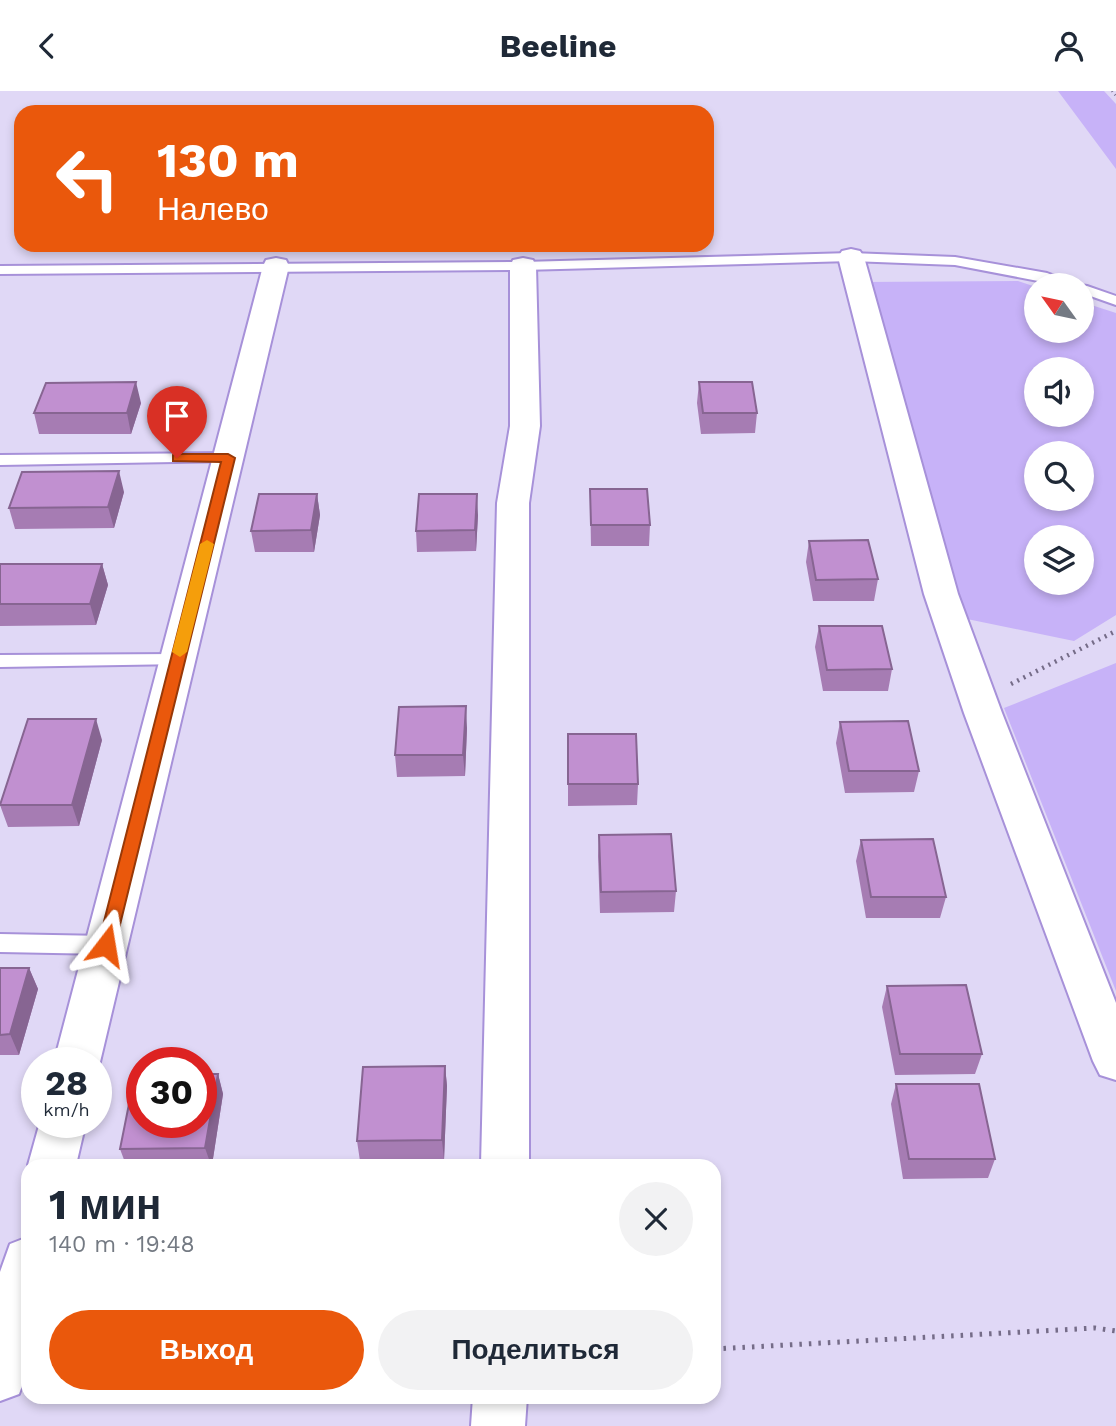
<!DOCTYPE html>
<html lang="ru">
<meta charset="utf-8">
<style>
:root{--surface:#fff;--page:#f2f2f3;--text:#1f2937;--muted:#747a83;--accent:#ea580c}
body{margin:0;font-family:"Work Sans",sans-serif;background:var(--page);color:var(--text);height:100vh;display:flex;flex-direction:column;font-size:26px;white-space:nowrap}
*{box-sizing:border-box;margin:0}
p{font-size:23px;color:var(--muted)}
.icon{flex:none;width:38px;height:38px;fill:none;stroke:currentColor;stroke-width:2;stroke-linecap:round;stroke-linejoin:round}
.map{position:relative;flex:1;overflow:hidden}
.details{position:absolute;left:21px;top:1068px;width:700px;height:245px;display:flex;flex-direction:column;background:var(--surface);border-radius:21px;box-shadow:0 4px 10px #0003}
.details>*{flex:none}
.banner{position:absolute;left:14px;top:14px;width:700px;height:147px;border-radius:21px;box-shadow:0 4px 10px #0003;background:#ea580c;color:#fff;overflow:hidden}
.needle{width:46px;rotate:303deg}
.buttons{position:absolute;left:1024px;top:182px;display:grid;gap:14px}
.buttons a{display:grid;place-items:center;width:70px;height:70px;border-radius:50%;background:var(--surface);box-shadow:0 4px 10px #0003;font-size:35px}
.speed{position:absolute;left:21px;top:956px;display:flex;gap:14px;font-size:35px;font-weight:700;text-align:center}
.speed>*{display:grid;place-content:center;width:91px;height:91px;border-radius:50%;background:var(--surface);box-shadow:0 4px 10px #0003;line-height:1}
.speed small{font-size:18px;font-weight:400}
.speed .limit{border:10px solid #d22;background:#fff;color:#111}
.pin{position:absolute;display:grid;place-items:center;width:60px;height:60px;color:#fff;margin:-72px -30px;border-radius:50% 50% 50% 0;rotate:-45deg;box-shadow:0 0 7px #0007}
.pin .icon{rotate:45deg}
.me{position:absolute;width:77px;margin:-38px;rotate:14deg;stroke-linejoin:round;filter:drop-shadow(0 0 5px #0008)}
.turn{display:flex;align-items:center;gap:24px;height:147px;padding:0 28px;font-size:32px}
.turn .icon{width:91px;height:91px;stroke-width:2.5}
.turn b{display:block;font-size:49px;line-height:60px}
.round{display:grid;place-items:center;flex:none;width:74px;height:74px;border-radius:37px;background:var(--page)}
.overview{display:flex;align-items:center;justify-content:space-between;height:119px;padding:0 28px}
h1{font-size:42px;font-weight:700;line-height:52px}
.cta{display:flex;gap:14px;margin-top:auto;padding:14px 28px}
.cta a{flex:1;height:80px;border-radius:42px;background:var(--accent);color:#fff;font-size:28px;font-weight:700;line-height:80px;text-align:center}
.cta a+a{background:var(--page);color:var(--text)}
header{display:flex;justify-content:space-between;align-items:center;height:91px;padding:0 28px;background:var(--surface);font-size:32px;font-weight:700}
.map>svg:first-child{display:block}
.green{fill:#c7b2f8;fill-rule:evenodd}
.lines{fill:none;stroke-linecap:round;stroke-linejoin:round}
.service-casing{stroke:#a791d9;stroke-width:4}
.minor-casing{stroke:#a791d9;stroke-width:4}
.path-far2{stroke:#756c88;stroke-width:2.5;stroke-dasharray:1 3.5;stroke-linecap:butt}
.path-far1{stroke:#756c88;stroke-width:4.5;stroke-dasharray:2 5;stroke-linecap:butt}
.path{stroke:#756c88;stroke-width:5;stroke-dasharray:2.5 7;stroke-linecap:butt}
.service{fill:#fff;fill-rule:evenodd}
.minor{fill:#fff;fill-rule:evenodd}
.wall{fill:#a67cb3}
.shaded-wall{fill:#876592}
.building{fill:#c190d0;stroke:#876592;stroke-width:2}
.route{fill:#ea580c;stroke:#983908;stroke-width:2}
.slow{fill:#f59e0b}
</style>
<header><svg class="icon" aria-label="back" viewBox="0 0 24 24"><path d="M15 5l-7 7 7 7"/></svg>Beeline<svg class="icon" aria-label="person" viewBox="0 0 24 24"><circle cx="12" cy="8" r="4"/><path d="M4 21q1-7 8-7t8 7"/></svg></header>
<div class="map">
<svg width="1116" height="1335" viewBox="0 0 1116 1335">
<rect width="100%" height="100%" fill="#e0d8f6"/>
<path class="green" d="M1058,0H1104L1116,13V78Z
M1018,190L1036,196V240H1082V211L1116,222V524L1074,550L967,528L862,191ZM1036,278H1082V324H1036ZM1036,362H1082V408H1036ZM1036,446H1082V492H1036Z
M1116,572V900L1004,617Z"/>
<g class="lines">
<g class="service-casing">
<path id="service" d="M851,162L955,166L1047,182L1079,194H1059L955,174L851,170L523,179L0,183V175L523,171Z
M1081,194L1087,195L1116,205V214L1082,202Z
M228,362L236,367L234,370L0,374V364Z
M178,563L187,569L184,573L0,576V564Z
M0,843L106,845L114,848L117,854L114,860L106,863L0,861Z"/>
</g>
<g class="minor-casing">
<path id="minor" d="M851,158L860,160L864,166L958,503L1002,622L1116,912V989L1100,984L1093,970L964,622L924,503L838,166L842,160Z
M276,167L286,169L289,175L100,971L96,978V971H54L263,175L266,169Z
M523,167L533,169L536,175L540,335L529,412V1074H481L497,412L510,335V175L513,169Z
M40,1031H86L76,1074H28Z
M28,1146V1278L19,1303L0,1310V1181L10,1153Z
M473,1306H527L525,1335H471Z"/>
</g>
<path class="path-far2" d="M1112,0L1116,5"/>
<path class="path-far1" d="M1011,593L1116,540"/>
<path class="path" d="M714,1258L1095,1237L1116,1240"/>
<use href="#service" class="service"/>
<use href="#minor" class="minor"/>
</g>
<path class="wall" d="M699,291L757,322L755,342L701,343L697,312Z
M141,312L131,343H39L34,322Z
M590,398L650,434L649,455H591Z
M124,401L114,437L15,438L9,417Z
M317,403L320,424L314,461H255L251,440Z
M478,424L476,460L417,461L416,440Z
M809,450L878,488L874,510H813L806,471Z
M0,473H102L108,494L96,534L0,535Z
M819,535L892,578L888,600H823L815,556Z
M840,631L919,680L914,701L845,702L836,652Z
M467,637L465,685L397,686L395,664Z
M568,643L638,693L637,714L568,715Z
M102,649L79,735L8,736L0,714Z
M599,744L676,800L674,821L600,822L598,765Z
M861,749L946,806L940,827H866L856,770Z
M0,877H29L38,898L19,964H0Z
M887,895L982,963L975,983L895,984L882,916Z
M445,975L447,995L444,1069L360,1070L357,1050Z
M218,983L223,1003L212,1074H126L120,1058Z
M896,993L995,1068L988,1087L903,1088L891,1013Z"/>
<path class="shaded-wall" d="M136,291L141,312L131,343L127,322Z
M119,380L124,401L114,437L108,416Z
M317,403L320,424L314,461L311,439Z
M477,403L478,424L476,460L475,439Z
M102,473L108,494L96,534L90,513Z
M466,615L467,637L465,685L463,664Z
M96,628L102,649L79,735L72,714Z
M29,877L38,898L19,964L10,943Z
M445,975L447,995L444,1069L442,1049Z
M218,983L223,1003L212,1074H211L205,1057Z"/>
<path class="building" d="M136,291L127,322H34L46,292Z
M699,291H752L757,322H703Z
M119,380L108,416L9,417L22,381Z
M590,398H647L650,434H591Z
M259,403H317L311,439L251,440Z
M419,403H477L475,439L416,440Z
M868,449L878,488L816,489L809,450Z
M0,473H102L90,513H0Z
M819,535H882L892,578L827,579Z
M466,615L463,664H395L399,616Z
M28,628H96L72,714H0Z
M908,630L919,680H849L840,631Z
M568,643H636L638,693H568Z
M671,743L676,800L601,801L599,744Z
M933,748L946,806H871L861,749Z
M0,877H29L10,943L0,944Z
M966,894L982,963H900L887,895Z
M445,975L442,1049L357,1050L363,976Z
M135,983H142V1031H201V983H218L205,1057L120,1058Z
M896,993H979L995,1068H909Z"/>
<path class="route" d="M177,363H228L235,367L115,854L113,859H100L98,854L221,371L173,370V364Z"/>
<path class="slow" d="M207,449L214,453L187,561L180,566L172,561L200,453Z"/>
</svg>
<div class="buttons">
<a><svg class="needle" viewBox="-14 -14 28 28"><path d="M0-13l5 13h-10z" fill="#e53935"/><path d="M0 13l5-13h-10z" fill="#747a83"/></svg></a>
<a><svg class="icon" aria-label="sound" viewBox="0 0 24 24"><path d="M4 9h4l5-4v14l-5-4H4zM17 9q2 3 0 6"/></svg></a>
<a><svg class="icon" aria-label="search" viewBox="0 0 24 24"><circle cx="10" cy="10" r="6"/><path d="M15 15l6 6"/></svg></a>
<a><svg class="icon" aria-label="layers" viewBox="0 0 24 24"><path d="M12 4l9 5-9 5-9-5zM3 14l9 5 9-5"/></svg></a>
</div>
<div class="speed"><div>28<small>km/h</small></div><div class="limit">30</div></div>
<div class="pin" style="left:177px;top:367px;background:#d93025"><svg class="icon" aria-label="arrive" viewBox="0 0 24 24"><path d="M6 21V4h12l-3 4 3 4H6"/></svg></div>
<svg class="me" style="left:106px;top:854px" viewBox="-20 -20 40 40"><path d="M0-17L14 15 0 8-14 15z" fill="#ea580c" stroke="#fff" stroke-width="4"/></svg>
<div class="banner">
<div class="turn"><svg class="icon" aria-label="left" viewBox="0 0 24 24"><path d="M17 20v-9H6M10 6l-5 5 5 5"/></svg><div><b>130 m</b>Налево</div></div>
</div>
<section class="details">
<div class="overview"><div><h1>1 мин</h1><p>140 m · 19:48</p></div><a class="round"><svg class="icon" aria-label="close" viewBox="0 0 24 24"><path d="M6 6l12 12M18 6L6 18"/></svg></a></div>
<div class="cta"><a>Выход</a><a>Поделиться</a></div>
</section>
</div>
